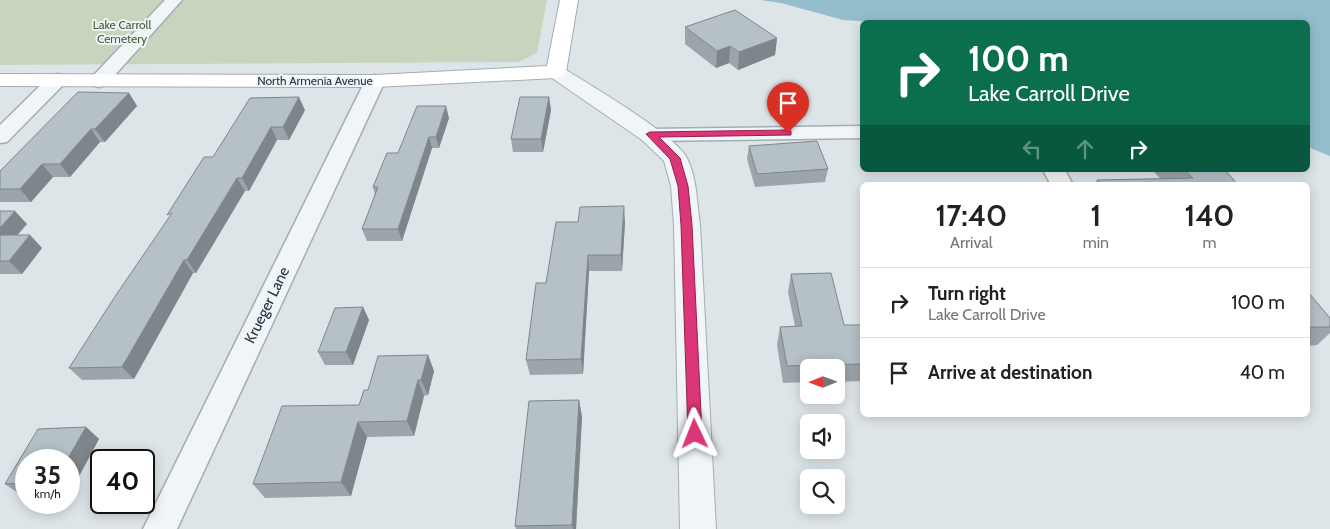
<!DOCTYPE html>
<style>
:root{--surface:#fff;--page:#f2f2f2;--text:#222;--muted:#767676;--line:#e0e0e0}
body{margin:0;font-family:Cabin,sans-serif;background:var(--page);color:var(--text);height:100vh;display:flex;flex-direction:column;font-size:19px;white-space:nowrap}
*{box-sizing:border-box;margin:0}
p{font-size:16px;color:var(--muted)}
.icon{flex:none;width:28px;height:28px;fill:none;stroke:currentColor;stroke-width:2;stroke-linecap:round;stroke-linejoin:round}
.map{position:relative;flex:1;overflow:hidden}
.details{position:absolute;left:860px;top:182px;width:450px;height:235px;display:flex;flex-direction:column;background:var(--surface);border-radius:8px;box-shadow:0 2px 12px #0003}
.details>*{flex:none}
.banner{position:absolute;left:860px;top:20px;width:450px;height:152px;border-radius:8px;box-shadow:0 2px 12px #0003;background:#0b6e4f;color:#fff;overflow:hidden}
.needle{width:32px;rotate:269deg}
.fabs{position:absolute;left:800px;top:359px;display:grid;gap:10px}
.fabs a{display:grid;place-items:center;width:45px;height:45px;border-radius:8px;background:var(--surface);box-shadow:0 2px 12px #0003;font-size:25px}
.speed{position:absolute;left:15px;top:449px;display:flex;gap:10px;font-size:25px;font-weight:700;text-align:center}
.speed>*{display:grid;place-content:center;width:65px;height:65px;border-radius:50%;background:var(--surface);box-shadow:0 2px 12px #0003;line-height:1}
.speed small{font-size:12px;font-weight:400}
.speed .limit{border:2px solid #111;border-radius:8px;background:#fff;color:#111}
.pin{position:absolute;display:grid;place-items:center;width:42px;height:42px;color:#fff;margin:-51px -21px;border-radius:50% 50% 50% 0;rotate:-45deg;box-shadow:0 0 5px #0007}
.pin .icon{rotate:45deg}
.me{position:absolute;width:55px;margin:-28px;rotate:358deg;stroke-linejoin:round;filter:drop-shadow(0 0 4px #0008)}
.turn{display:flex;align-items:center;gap:18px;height:105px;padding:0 25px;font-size:22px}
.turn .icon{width:65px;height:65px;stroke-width:2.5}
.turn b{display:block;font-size:35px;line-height:42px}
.lanes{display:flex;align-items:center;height:48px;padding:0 25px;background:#0003;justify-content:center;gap:25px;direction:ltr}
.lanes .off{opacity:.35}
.eta{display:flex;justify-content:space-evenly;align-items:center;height:85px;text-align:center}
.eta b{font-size:30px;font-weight:600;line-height:35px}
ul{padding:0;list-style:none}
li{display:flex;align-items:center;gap:15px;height:70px;padding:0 25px;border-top:1px solid var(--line)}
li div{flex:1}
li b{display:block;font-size:19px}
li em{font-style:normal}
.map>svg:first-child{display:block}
.green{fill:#c9d4be}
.water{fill:#95becd}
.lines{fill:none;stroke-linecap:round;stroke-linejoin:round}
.minor-casing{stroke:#a3adb4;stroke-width:3}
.tertiary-casing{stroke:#a3adb4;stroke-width:2}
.secondary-casing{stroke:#a3adb4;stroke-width:2}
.minor{fill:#f1f5f7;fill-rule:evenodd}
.tertiary{fill:#f1f5f7;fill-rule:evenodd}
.secondary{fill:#fff;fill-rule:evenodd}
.wall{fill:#9ca5ab}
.shaded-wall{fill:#7f868b}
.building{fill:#b5c0c7;stroke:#7f868b}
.route{fill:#db3677;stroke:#8e234d}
.labels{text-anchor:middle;stroke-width:4;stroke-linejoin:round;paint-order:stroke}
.far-park-label{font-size:12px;fill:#455f32;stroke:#eef4f7}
.far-street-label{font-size:12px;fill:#263742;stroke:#eef4f7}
.street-label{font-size:15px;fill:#263742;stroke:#eef4f7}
</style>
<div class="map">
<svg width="1330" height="529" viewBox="0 0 1330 529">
<rect width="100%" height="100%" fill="#dee5e9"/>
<path class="green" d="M0,0H547L537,53L519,62L0,65Z"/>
<path class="water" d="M761,0H1330V156L1308,147V22H873L843,20L781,3Z"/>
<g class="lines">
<g class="minor-casing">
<path id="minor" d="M165,0H182L106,85L99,87L92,85L89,81L92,77Z
M57,74L64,76L67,80L64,84L7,142L0,143V125L50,76Z
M375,75L382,77L385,81L177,529H143L365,81L368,77Z
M862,126V138L650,141L643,139L640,135L643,131L650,129Z
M1043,170H1065L1073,185H1051Z"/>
</g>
<g class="tertiary-casing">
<path id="tertiary" d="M556,66L563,68C588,84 676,135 687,158C697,178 697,203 700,225L716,529H680L674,225L671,186L664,161L642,140L549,76L546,72L549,68Z"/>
</g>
<g class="secondary-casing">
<path id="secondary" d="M560,0H578L566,72L563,76L556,78L375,87L0,86V74L375,75L547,66Z"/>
</g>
<use href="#minor" class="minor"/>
<use href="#tertiary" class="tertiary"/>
<use href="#secondary" class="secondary"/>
</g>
<path class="wall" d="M685,27L777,38L775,55L738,70L729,63L716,68L685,44Z
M129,93L137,106L105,142H100L70,177H53L31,202H0V171Z
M549,97L551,110L543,152H513L511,139Z
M305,110L289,140H277L249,191H245L196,273H193L134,379L82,380L69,368L213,157Z
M449,118L439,148H432L402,241H367L362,229L375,195L373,187Z
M749,146L828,169L825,182L755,187L747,159Z
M1152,170H1225L1238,185H1094L1097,180L1161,179Z
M0,211L27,224L17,235H30L42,248L22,274H0Z
M625,222L622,271H589L583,374L530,375L526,360L546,283Z
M791,274L844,325H862V381L836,382V368H809V382L783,383L777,345L780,327L795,326L788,292Z
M1308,292L1330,318V333L1317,345L1308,346Z
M363,307L369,320L353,365H325L318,352Z
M428,355L434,371L428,395L424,396L414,436L367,437L351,496L265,498L253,484L359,405L368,390Z
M579,400L582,417L576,529H516L515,526Z
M86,427L99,439L70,493H69V460H26V495H21L5,484L38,429Z"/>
<path class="shaded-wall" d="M777,38L775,55L738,70L739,52Z
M730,46L729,63L716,68L717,51Z
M129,93L137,106L105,142L95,129Z
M299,97L305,110L289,140L283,127Z
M549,97L551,110L543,152L541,139Z
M446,106L449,118L439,148L436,137Z
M271,127L277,140L249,191L242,178Z
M91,129L100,142L70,177L60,164Z
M429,137L432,148L402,241L398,229Z
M42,164L53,177L31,202L20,189Z
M237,178L245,191L196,273L187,260Z
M624,206L625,222L622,271L621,255Z
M15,211L27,224L6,248L0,242V228Z
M30,235L42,248L22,274L9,261Z
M588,255L589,271L583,374L581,359Z
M184,260L193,273L134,379L122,367Z
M363,307L369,320L353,365L346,352Z
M428,355L434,371L428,395L421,380Z
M418,380L424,396L414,436L407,421Z
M579,400L582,417L576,529H573L572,525Z
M358,422L367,437L351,496L341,482Z
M86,427L99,439L70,493L69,491V460H67Z"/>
<path class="building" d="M735,10L777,38L739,52L730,46L717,51L685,27Z
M78,92L129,93L95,129H91L60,164H42L20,189H0V171Z
M299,97L283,127H271L242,178H237L187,260H184L122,367L69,368L114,298L172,213L167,215L204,157H213L250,98Z
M520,97H549L541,139H511Z
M417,106H446L436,137H429L398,229H362L378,187H373L387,153H398Z
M817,141L828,169L757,174L749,146Z
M1184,170H1225L1238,185H1100L1097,180L1193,178Z
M624,206L621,255H588L581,359L526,360L536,283H546L556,222H578L580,207Z
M0,211H15L0,228Z
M0,235H30L9,261H0Z
M831,273L844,325H862V364L787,366L780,327L802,326L791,274Z
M1308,292L1330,318V327H1308Z
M363,307L346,352H318L335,308Z
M428,355L421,380H418L407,421L358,422L341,482L253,484L282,406L359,405L364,390H368L378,356Z
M579,400L572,525L515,526L529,401Z
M86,427L67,460H26V483L5,484L38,429Z"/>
<path class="route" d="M788,130L791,131V135L659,137L680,158L688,186L692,225L702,434L700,438L695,440L690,438L688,434L681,225L678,186L670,159L646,134L650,132Z"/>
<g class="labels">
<g class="far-park-label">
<text x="122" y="29">Lake Carroll<tspan x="122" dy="14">Cemetery</tspan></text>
</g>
<g class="far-street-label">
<text x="315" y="85">North Armenia Avenue</text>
</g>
<g class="street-label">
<text transform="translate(267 305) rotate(-64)" y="5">Krueger Lane</text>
</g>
</g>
</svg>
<div class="fabs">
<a><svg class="needle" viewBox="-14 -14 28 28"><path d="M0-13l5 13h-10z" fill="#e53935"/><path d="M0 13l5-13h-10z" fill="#767676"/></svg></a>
<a><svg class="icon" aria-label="sound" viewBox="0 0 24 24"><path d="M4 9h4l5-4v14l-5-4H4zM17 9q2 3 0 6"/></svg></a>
<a><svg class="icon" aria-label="search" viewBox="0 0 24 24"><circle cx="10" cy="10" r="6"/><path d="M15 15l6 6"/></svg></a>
</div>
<div class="speed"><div>35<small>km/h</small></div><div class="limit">40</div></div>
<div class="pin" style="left:788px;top:133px;background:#d93025"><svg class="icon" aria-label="arrive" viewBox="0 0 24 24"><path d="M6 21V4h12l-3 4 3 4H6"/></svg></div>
<svg class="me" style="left:695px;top:434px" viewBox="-20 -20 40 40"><path d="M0-17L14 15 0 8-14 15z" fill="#db3677" stroke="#fff" stroke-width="4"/></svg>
<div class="banner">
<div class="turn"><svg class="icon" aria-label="right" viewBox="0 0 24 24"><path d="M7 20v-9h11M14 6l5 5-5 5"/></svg><div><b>100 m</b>Lake Carroll Drive</div></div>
<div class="lanes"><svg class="icon off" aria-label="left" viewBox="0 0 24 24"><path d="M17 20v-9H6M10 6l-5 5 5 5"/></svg><svg class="icon off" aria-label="ahead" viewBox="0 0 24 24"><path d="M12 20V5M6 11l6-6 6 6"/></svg><svg class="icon" aria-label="right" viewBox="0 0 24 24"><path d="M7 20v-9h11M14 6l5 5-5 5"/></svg></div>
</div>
<section class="details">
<div class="eta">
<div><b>17:40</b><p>Arrival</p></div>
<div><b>1</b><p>min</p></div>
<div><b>140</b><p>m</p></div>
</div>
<ul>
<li><svg class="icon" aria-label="right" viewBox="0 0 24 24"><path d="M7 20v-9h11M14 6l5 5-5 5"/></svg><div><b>Turn right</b><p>Lake Carroll Drive</p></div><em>100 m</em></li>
<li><svg class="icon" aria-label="arrive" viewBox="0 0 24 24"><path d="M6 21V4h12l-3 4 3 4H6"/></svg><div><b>Arrive at destination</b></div><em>40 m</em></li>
</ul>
</section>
</div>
